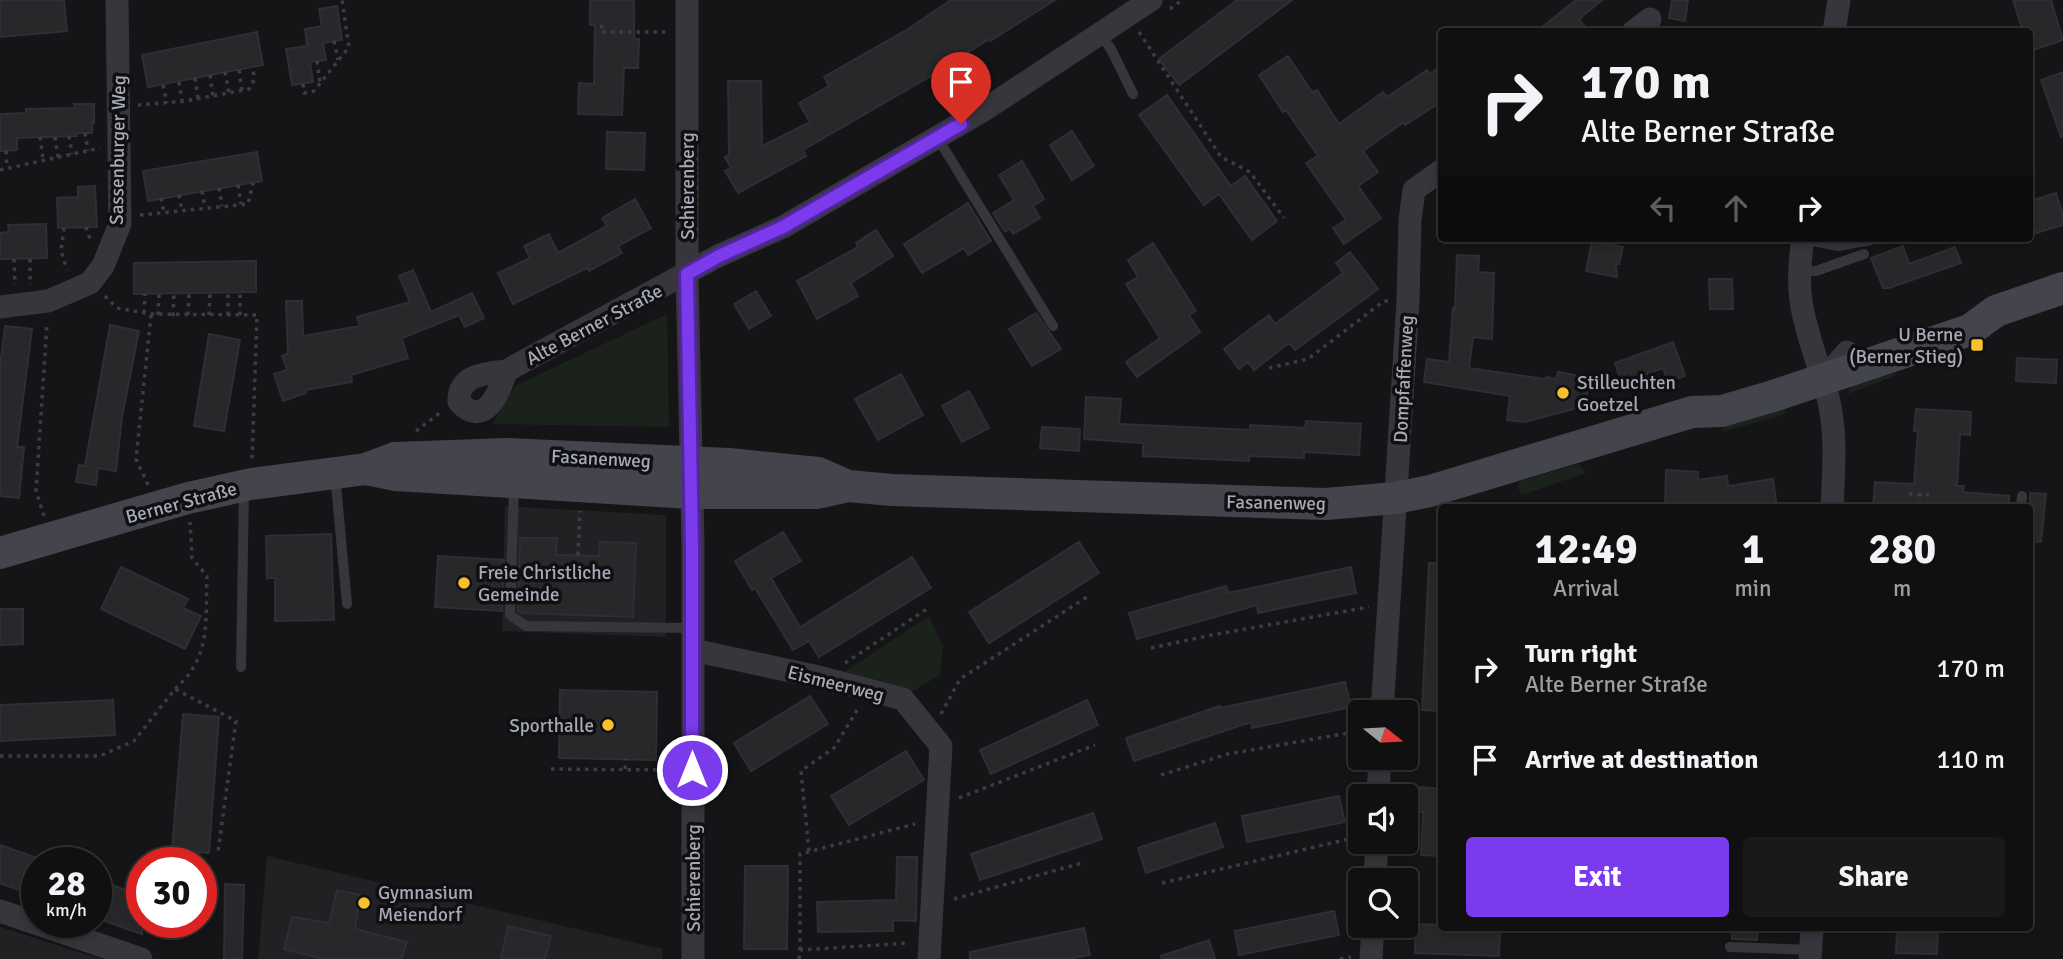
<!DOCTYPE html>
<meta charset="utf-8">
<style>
:root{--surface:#101011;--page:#19191a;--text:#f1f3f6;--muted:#9c9d9f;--line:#303031;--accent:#7c3aed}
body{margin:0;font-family:Signika,sans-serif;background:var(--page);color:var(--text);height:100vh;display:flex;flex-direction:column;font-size:26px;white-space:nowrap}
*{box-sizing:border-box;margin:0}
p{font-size:23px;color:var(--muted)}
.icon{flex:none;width:38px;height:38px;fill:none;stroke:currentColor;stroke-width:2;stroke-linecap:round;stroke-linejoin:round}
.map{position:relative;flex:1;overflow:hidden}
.side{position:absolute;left:1438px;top:504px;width:595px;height:427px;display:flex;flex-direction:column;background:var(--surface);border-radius:7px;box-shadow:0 4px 10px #0003,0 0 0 2px var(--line)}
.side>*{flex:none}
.guide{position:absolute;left:1438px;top:28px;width:595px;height:214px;border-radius:7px;box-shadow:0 4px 10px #0003,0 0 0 2px var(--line);background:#101011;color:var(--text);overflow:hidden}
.needle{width:46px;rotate:108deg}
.buttons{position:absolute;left:1348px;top:700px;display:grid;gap:14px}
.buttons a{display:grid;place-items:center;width:70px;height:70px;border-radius:7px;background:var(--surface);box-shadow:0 4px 10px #0003,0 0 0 2px var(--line);font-size:35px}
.speed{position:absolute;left:21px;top:847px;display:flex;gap:14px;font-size:35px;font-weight:700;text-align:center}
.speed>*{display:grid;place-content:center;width:91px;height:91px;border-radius:50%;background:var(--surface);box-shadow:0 4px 10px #0003,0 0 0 2px var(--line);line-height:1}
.speed small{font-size:18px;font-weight:400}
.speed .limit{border:10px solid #d22;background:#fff;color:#111}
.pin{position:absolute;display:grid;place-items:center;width:60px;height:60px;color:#fff;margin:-72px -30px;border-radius:50% 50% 50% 0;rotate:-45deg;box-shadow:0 0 7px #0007}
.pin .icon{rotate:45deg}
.me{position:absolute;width:77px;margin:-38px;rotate:0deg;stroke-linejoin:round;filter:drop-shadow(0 0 5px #0008)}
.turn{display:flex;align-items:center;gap:24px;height:147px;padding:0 28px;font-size:32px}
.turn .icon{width:91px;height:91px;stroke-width:2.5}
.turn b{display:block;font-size:49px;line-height:60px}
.lanes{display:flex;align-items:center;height:66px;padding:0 28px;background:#0003;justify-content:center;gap:35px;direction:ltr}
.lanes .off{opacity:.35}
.eta{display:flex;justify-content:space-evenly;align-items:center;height:119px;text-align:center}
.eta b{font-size:42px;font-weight:700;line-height:49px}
.button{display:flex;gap:14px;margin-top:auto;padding:14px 28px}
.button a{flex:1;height:80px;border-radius:7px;background:var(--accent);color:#fff;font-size:28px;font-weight:700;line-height:80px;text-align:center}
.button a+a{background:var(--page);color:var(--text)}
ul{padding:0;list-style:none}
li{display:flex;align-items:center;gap:21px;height:91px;padding:0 28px}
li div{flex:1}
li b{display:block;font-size:26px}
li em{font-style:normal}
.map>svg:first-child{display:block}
.built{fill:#212124}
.green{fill:#1b221c}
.building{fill:#28282b;stroke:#2f2f33;stroke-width:2}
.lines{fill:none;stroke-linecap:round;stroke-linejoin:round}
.path{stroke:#3c3d43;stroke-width:3.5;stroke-dasharray:3.5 5;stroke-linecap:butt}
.lane{stroke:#36363c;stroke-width:10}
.street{stroke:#36363c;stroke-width:23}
.secondary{stroke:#44454c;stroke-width:32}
.route-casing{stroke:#51269a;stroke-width:18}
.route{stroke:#7c3aed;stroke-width:12}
.poi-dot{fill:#f7c02c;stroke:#101012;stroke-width:2.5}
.labels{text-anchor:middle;stroke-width:7;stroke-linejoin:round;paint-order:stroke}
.street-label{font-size:19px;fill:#a6aab7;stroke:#101012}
.poi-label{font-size:19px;fill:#a6aab7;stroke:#101012;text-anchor:start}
</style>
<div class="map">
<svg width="2063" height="959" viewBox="0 0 2063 959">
<rect width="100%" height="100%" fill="#151517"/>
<path class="built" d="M505,506L666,515V637L502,631Z
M267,856L662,949V959H258Z
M0,927L102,959H0Z"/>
<path class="green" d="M667,314L669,427L492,424L515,386Z
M1895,371L1896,375L1848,394L1850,386Z
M1787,404L1784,415L1721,432L1724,424Z
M1579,464L1586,473L1521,495L1518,487L1520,481Z
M929,616L943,646L940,675L908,694L841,674Z"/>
<path class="building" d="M0,0H64L67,31L0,37Z
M590,0H634V39H639L638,68H624L622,115L578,114L579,83L594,84L595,25H590Z
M951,0H1055L990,41L989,39L936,73L803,150L806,156L738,193L725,171L731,168L725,157L729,155L728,81H761L762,146L810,122L799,103L829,86L824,77L908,29Z
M1237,0H1292L1179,85L1159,59Z
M1576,0H1602L1579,19L1589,32H1536Z
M1672,0H1688L1685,21L1669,18Z
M2013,0H2051L2063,40L2030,51V32H2023Z
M337,6L342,40L323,43L326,60L310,62L313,82L292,85L286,49L307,46L305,29L322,26L319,9Z
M257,32L263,65L148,87L142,55Z
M1288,56L1312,92L1317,90L1339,124L1383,92L1387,97L1427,70L1430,74L1442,65V101L1405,125L1404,122L1363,151L1378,172L1358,186L1381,218L1344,244L1333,228L1346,220L1306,163L1318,156L1286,110L1283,112L1259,75Z
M2063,72V136L2061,137L2041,80Z
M1167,95L1231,186L1245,176L1277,221L1252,240L1219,194L1204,205L1139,115Z
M74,104H94V123H92V133H76L77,136L17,138V150L0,151V114L26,113V109L75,108Z
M1072,131L1094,166L1072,180L1050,145Z
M607,132L645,133L644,170L606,169Z
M257,152L262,181L148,201L143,171Z
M1022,161L1044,199L1033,206L1040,218L1013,234L1010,229L1005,232L993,213L1014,200L999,175Z
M95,186L97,227L58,228L57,198L78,197V187Z
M2056,193L2063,215V225L2036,233L2030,215V201Z
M635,199L651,228L618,246L622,253L589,271L587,268L513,304L498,273L530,258L524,246L549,234L558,253L607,226L602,218Z
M968,203L991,241L968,255L964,248L922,273L904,244Z
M46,224L47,258L0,259V233L9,232L8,225Z
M876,230L893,256L851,283L858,296L817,319L797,281L858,247L856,243Z
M1592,241L1623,247L1619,264H1616L1617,277L1586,271Z
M1153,243L1196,311L1189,315L1200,332L1137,377L1126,362L1160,338L1126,284L1138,277L1128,260Z
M1903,246L1909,264L1955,247L1961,263L1889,288H1883L1871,258Z
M1350,252L1378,289L1295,350L1289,343L1254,370L1248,362L1239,369L1224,349L1269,315L1275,324L1343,273L1336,263Z
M1457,255L1479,256L1478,272L1494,273L1492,339L1473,337L1469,368L1545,379L1546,377L1556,379L1558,372L1590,378L1585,406L1525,422L1507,420L1510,396L1424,382L1427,359L1449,362L1453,308L1455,309Z
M256,261V292L134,294V263Z
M413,270L431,312L472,293L484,318L465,327L459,315L402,338L408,358L351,375L352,382L305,390L306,393L283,401L274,374L287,370L282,356L288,354L286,301H302L303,336L360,326L357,317L410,302L399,276Z
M1709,279H1732L1733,309H1710Z
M756,291L771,316L749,329L734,304Z
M1036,313L1061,349L1032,366L1009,329Z
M110,325L139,331L122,417L116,471L98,468L96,485L76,482L79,465L85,466Z
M5,326L32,329L17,447H24L19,498L0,496V366Z
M209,334L240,340L224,431L194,426Z
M1673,342L1685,376L1668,382L1663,368L1622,383L1615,363Z
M2017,358L2057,360L2056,383L2016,381Z
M901,374L923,415L878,440L855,399Z
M969,391L989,428L962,442L942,406Z
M1086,397L1121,399L1119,424L1250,430V425L1305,428L1306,421L1361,424L1359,455L1304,452V458L1249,456V461L1143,456V443L1084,439Z
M1916,409L1971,412L1970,435L1960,434L1957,486H1964L1963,492L2009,496V508H1873L1875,482L1914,484L1918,432L1914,431Z
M1042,427L1080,429L1079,451L1040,448Z
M1666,470L1698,472V480L1727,476L1728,486L1773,479L1777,508H1665Z
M2030,493L2046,494L2041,542L2030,541Z
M783,532L801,561L771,578L800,627L912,557L931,588L819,657L809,641L793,650L755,588L752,590L735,561Z
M331,534L334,620L275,621V578H267L266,536Z
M520,538H557L556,555L599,556L600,542L636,543L633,617L521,613L518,611Z
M1079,542L1099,573L989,643L969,612Z
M438,556L504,560L502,611L435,607Z
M1429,563H1442V711L1422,710Z
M121,567L188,599L183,608L201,616L185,649L101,609Z
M1351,567L1356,593L1258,613L1257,605L1137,639L1129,613L1226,586L1228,593Z
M0,609H23V644L0,645Z
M1345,682L1351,707L1252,728L1251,722L1134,761L1126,738L1220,706V708Z
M560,690L657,692L656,760L559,758Z
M810,696L828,724L751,771L734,743Z
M113,700L115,735L0,741V705Z
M1087,700L1098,725L991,774L980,750Z
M183,714L219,717L209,853L172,850Z
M906,751L924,780L849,825L831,796Z
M1420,787L1442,789V856L1421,855L1423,812H1418Z
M1339,796L1345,822L1247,842L1242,816Z
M1093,813L1102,839L980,880L971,854Z
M1215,823L1223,847L1146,873L1138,848Z
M0,845L37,858V897L0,883Z
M897,857H917L916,921L893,920V931L818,932L817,902L896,900Z
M745,866H788L787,949H744Z
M96,879L142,896V934L96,918Z
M225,884L244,885L242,959H224Z
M337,890L360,895L355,929L407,942L401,959H324L284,949L292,917L329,923Z
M1334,911L1339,935L1239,955L1235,931Z
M1416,924L1442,925V928L1500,929L1499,956L1415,953Z
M508,926L551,936L545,959H501Z
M1084,928L1090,955L1068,959H970V952Z
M1732,928H1758L1757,940L1732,939Z
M1897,928H1938L1937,954L1896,953Z
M1209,940L1215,959H1162L1161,956Z"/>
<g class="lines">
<path class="path" d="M1170,9L1182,0
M602,25L601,32H668
M1139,32L1221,157L1250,172L1284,218
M334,41L338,60
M317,61L320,83
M239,70L242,90
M225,72L229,93
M210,75L213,96
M195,78L198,99
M179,82L182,101
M303,84L304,93L314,91L349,47L342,0
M163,85L167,103
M138,105L186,101L249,89L254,80L253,67
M85,133L88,151
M69,136L72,154
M40,137L43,159
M55,137L58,157
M6,151L7,168
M0,170L100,148
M238,185L241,204
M219,188L222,206
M202,191L205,208
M179,195L182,211
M161,198L164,213
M140,215L248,204L253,183
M86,227L91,242
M64,228L61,251L67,270
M14,259L15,285
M30,259V285
M105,296L117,308L151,314L257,315L252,461
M144,313L145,294
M158,315L159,294
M188,315L189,293
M209,315L210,293
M228,315V293
M240,315V292
M173,316L174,293
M1269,368L1308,359L1384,301H1388
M416,431L441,412
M148,485L136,459L151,315
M1909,494L1929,495
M1908,505L1928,506
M1920,505V490
M44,516L36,491L47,323
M578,555L580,511
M1151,648L1212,635L1369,607
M845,663L930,607
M175,689C212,656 205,622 207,576L192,558L190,522
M941,714L960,679L1087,597
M0,756H100L134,741L175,689L236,721L218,852
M551,769L672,770
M625,769L626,759
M1161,775L1228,754L1360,731
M959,798L1095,745
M809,851L801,771L834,748L859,707
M1162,883L1357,837
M954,899L1085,862
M800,950V854L915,824
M799,959L800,950L910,943
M1340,959L1351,957"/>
<path class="lane" d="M1101,35L1111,49L1133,94
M937,137L1053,326
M1803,239L1838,246L1871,240
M1798,271H1816L1864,254
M335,474L347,604
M514,485L510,615L526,626L693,628
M2021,508L2022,496
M241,667L244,488
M1730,947L1811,950"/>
<path class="street" d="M687,0V274L693,545V959
M1633,32L1650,19
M1834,32L1839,0
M1803,238C1795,291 1801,312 1817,362
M0,307L48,301L90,283L103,266L120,224L117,0
M506,371C500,391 485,430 459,402C458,375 485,373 506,371L718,256L783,227L984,110L1151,0
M1832,508C1834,463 1838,423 1823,380L1847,352
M693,650L823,678L903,699L941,746L929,959
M1382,712L1408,302L1410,220L1414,190L1442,170
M1378,796L1380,758
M1375,880L1377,842
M0,911L141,959
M1371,959L1373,926
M1810,959L1812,928"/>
<path class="secondary" d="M366,469L396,475L691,493H816L848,486L892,490L1326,504L1395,498L1430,491L1692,412L1722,411L1773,396L1970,330L1996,311L2063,288
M0,553L188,498L251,484L366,469L395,458L507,454L729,464L818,473L843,484"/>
</g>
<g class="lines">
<g class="route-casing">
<path id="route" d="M692,770V545L687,274L719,256L783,227L961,124"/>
</g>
<use href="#route" class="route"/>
</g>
<g class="poi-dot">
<rect x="1970" y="338" width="14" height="14" rx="3.5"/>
<circle cx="1563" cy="393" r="7"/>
<circle cx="464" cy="583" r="7"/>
<circle cx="608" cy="725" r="7"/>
<circle cx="364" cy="903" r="7"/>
</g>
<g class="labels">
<g class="street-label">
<text transform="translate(117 150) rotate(-89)" y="7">Sassenburger Weg</text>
<text transform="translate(687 186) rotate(-90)" y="7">Schierenberg</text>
<text transform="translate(594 324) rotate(-28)" y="7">Alte Berner Straße</text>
<text transform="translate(1403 379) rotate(-87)" y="7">Dompfaffenweg</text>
<text transform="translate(601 458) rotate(3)" y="7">Fasanenweg</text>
<text transform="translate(181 502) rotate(-15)" y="7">Berner Straße</text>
<text transform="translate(1276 502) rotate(1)" y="7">Fasanenweg</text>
<text transform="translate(836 683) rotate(14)" y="7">Eismeerweg</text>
<text transform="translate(693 878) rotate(-90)" y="7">Schierenberg</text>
</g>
<g class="poi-label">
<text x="1963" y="341" text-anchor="end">U Berne<tspan x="1963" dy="22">(Berner Stieg)</tspan></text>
<text x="1577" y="389">Stilleuchten<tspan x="1577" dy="22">Goetzel</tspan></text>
<text x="478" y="579">Freie Christliche<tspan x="478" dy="22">Gemeinde</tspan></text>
<text x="594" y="732" text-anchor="end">Sporthalle</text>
<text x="378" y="899">Gymnasium<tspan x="378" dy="22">Meiendorf</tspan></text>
</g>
</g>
</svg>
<div class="buttons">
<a><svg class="needle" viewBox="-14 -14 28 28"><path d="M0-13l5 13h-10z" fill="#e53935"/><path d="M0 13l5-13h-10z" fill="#9c9d9f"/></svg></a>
<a><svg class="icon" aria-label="sound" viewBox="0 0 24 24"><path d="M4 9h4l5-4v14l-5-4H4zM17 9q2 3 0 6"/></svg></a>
<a><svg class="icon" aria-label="search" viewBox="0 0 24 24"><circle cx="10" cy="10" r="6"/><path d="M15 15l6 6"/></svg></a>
</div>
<div class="speed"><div>28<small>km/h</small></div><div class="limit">30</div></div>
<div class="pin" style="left:961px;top:124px;background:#d93025"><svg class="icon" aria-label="arrive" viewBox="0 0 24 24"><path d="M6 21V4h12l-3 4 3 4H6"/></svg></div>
<svg class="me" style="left:692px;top:770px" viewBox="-20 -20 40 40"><circle r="17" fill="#7c3aed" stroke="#fff" stroke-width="3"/><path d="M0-11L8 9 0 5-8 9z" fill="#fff"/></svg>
<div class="guide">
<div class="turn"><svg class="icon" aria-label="right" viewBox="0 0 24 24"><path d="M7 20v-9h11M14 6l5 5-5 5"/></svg><div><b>170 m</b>Alte Berner Straße</div></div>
<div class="lanes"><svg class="icon off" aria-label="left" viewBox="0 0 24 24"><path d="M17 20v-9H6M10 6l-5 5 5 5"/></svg><svg class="icon off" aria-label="ahead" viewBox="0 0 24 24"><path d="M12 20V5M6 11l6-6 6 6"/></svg><svg class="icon" aria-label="right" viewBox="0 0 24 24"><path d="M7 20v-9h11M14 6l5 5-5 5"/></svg></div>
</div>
<section class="side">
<div class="eta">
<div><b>12:49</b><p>Arrival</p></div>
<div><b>1</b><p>min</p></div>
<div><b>280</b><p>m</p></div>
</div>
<ul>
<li><svg class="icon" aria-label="right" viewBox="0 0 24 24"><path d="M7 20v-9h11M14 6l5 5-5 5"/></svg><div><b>Turn right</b><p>Alte Berner Straße</p></div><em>170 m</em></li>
<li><svg class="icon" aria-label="arrive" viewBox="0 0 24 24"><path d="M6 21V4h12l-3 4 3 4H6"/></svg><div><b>Arrive at destination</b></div><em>110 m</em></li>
</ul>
<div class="button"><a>Exit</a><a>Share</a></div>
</section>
</div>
